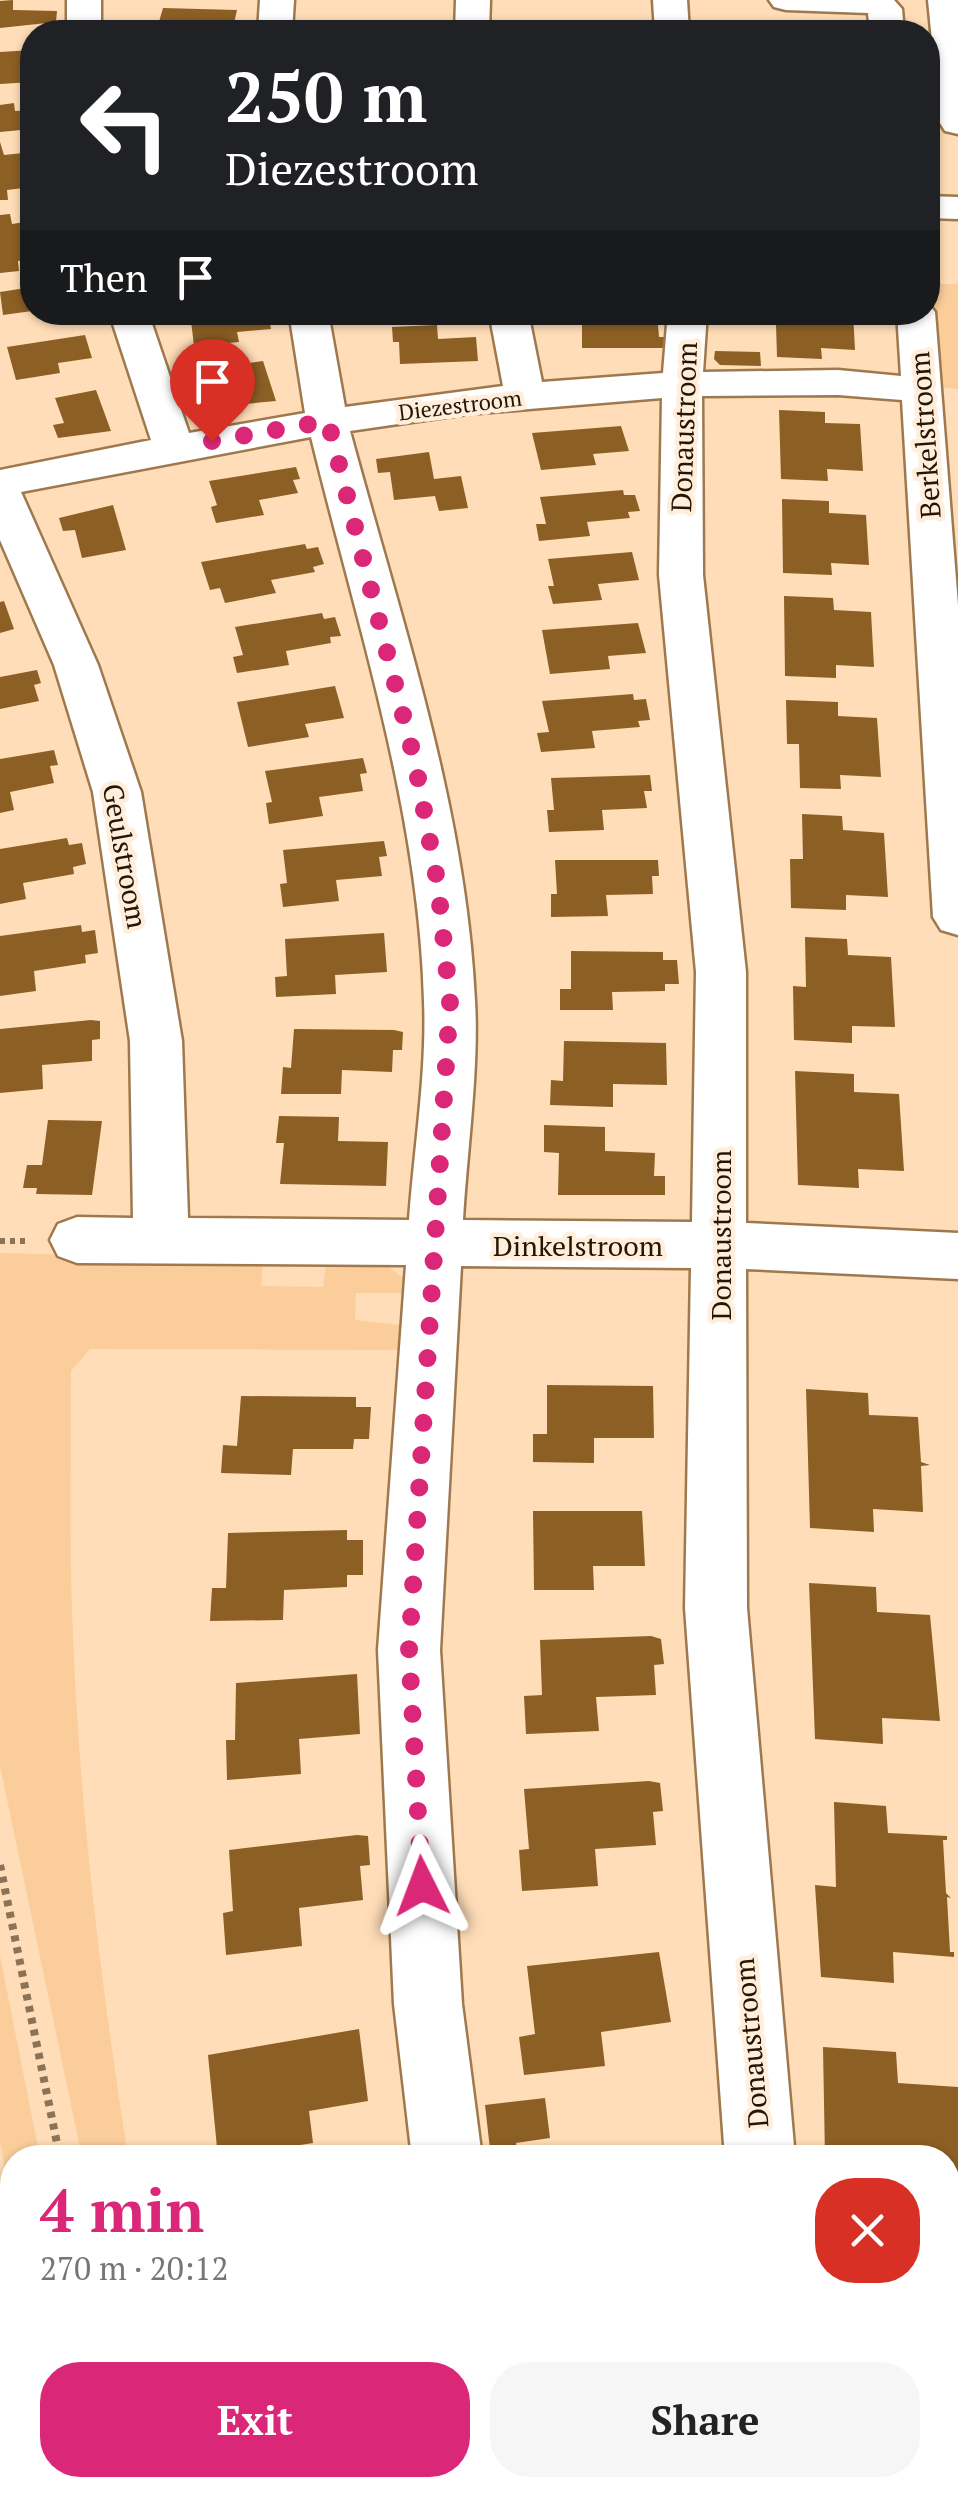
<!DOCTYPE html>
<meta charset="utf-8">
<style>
:root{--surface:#fff;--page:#f6f6f6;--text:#222;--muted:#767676;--accent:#db2777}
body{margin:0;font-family:"PT Serif",serif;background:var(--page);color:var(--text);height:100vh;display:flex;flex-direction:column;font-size:38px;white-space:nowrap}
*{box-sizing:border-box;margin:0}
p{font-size:32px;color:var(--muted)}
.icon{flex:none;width:55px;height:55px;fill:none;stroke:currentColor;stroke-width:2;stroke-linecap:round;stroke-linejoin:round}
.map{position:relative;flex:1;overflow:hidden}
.sheet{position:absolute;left:0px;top:2145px;width:960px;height:352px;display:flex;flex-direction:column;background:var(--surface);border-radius:40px 40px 0 0;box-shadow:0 2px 8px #0004}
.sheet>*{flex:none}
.banner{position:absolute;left:20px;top:20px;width:920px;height:305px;border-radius:40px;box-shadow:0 2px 8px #0004;background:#202124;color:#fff;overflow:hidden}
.pin{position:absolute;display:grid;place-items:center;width:85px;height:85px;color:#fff;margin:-102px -42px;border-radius:50% 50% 50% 0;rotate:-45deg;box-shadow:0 0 10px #0007}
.pin .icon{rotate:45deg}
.me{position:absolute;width:110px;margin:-55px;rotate:357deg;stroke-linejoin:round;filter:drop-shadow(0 0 8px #0008)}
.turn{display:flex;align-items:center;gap:35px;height:210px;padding:0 40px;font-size:45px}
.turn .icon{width:130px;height:130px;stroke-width:2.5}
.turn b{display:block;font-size:70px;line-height:85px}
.then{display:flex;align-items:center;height:95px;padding:0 40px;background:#0003;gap:20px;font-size:38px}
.round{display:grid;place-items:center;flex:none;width:105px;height:105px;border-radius:40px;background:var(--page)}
.summary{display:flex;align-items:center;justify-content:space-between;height:170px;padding:0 40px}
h1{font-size:60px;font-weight:700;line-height:75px;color:var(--accent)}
.action{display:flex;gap:20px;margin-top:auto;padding:20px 40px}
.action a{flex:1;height:115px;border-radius:40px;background:var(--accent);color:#fff;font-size:40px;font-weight:700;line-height:115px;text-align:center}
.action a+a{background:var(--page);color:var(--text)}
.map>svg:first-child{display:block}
.green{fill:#facd9b}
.building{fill:#8c5f24}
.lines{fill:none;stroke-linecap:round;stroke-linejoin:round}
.minor-casing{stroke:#9f794d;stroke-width:5}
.tertiary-casing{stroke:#9f794d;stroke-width:5}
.path-far1{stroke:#8b7358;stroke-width:6;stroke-dasharray:5 5;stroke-linecap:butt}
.path{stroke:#8b7358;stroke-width:8;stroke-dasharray:6 6;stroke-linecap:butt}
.minor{fill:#fff;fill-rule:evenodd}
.tertiary{fill:#fff;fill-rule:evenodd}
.route{stroke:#db2777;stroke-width:18;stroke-dasharray:0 32.4}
.labels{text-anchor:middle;stroke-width:9;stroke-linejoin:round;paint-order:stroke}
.far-street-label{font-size:22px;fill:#251604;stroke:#ffeedb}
.street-label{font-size:28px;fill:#251604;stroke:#ffeedb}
</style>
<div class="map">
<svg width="958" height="2496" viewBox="0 0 958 2496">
<rect width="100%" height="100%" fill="#ffddb8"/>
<path class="green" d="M958,280V389L935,387L928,284H957Z
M0,1253L263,1260L261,1286L323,1287L327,1257L382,1262L404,1278V1293H356L355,1320L401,1325L400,1350L90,1349L71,1371C71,1459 69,1548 73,1637C80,1812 101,1985 128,2157H82L0,1766Z
M0,1956L40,2157L12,2158V2207L0,2142Z"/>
<path class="building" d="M13,0V10L57,11L56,22L0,28V1Z
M163,8L237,10L233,28L156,32Z
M363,25L430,24L435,25V32H363Z
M565,25L631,27L637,28L636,32H564Z
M769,25L807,26L808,32H769Z
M32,50V82L0,84V52Z
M14,103L15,111L32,110V129L0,132V105Z
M0,142L4,155L32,152V187L7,190L8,200H0Z
M10,214L12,224L32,221V259L18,261L19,271L0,273V215Z
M32,287V311L3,315L0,292Z
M190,312H268L271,329L237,332L239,342L194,346Z
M576,312H621V324L658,325L659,337H666V348H582V325H577Z
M786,312H853L855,350L821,348L822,359L777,357L776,325H787Z
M437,325L438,339L476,337L478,361L400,364L399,342H393L392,327Z
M85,335L92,358L58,363L60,373L16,380L7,347Z
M715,351L760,352L761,366L720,365L714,359Z
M263,361L276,401L224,406L220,393L230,391L223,367Z
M96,390L111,431L58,438L53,425L64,423L55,398Z
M779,410L825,412V423L860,424L863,471L827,469L828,481L781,479Z
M621,426L629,451L593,454L596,465L541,470L532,433Z
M429,452L434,479L461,476L468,508L439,511L435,496L394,500L390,472L378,473L376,459Z
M296,467L300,479L293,480L298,493L259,500L264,515L216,523L211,507L217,505L209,481Z
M623,490L624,495H635L640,511L628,512L630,518L587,522L590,536L539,541L536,524H546L540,497Z
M782,499L829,501V513L866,515L869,565L831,563L832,575L783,573Z
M113,505L126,550L82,558L75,530L63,531L59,518Z
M305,544L307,549L318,547L324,564L313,567L315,572L271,580L276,593L225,603L220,588L210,590L201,562Z
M632,552L639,580L598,584L602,600L553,604L548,586H554L548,559Z
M784,596L833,598L834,610L871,612L874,667L836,665V678L785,676Z
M4,601L14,629L0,633V602Z
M322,613L324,619L335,617L341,636L330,637L331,643L286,651L289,665L237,673L233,657L243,655L235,627Z
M638,623L646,653L608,656L610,669L550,674L542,630Z
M37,670L41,683L34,685L39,701L0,709V677Z
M335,686L344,718L305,724L309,737L248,747L237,702Z
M633,694L634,700L646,699L650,720L638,721L640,727L592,731L595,748L541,752L537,733L549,732L542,701Z
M786,700L838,702V716L877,718L881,777L840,775L841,789L800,788L799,744H787Z
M54,750L58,765L50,766L54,783L10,792L14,810L0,813V759Z
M363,758L367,773L360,774L363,791L319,797L323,816L269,824L266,803L272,802L265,771Z
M650,775L652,791H644L647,808L602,810L604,830L549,832L547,810H554L551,778Z
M802,814L842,816L843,830L884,833L888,897L846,895V910L791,908L790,859H803Z
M67,838L69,845L82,843L86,864L73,867L74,874L23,883L26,899L0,904V849Z
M384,841L387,856L379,857L382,876L336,880L339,901L283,907L280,884L287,883L283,850Z
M555,860H658L659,876H652L653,894L606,895L608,916L551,917V894H557Z
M81,925L82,932L95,930L98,953L85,955L86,963L34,971L36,991L0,996V936Z
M384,933L387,972L335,975L336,994L276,997L275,977L287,976L285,939Z
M805,937L847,939L848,955L891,957L895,1027L852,1026V1043L794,1040L793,986L806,987Z
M571,951L663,952V960H677L679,984H665V991L612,992L613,1010H560V989H571Z
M91,1020L100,1021V1039L92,1040V1061L42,1065L43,1089L0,1093V1029Z
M294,1029L394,1030L403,1032L402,1050H393L392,1072L342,1070L341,1094H281L283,1067L291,1068Z
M564,1041L666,1043L667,1085L613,1084V1107L550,1105L551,1080L563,1081Z
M795,1071L854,1074V1092L899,1094L904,1171L858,1169L859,1188L798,1185Z
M279,1116L339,1117L338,1141L388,1142L386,1186L280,1184L284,1143H276Z
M48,1120L102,1121L92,1195L36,1194L37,1188H23L27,1165H42Z
M544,1125L605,1127V1151L655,1153L654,1176H665V1195H558L559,1153L544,1152Z
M547,1385L653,1386L654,1438H594V1463L533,1462V1434H547Z
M806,1389L868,1393L869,1415L918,1417L921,1462L930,1465L921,1466L923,1512L873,1509L874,1532L810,1528Z
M241,1396L356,1397V1407H371L369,1439H354L353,1449H293L291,1475L221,1473L223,1445L237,1446Z
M533,1511H642L645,1566H593L594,1590H534Z
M347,1530V1540H363V1575H347V1587L284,1590L283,1620L210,1621L212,1588H226L228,1533Z
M809,1583L876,1587L877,1612L930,1615L940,1721L882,1718L883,1744L815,1739Z
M651,1636L661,1639L664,1664L654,1665L656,1695L596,1697L599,1731L526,1734L524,1696L542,1695L540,1640Z
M357,1674L360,1734L299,1739L301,1774L227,1780L226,1740H235L236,1683Z
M649,1781L660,1783L663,1811L653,1812L656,1845L595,1849L598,1886L522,1891L519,1850L529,1849L524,1789Z
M834,1802L886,1806L888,1833L947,1836V1840H943L946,1893L951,1898L947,1897L950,1952H954V1957L893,1952L894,1983L821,1977L815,1885L836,1887Z
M357,1835L368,1836L370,1865L360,1866L363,1900L299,1908L302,1946L226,1955L223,1913L233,1911L229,1850Z
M659,1952L671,2022L601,2032L605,2066L524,2075L519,2037L535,2034L527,1966Z
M359,2029L368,2101L309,2111L313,2143L218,2158L208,2055Z
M823,2047L896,2052L898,2083L958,2087V2224L948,2223V2158H825Z
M545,2098L550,2138L516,2143L518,2158H491L485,2105Z
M834,2485H916V2496H834Z"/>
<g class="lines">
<g class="minor-casing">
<path id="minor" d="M67,0H101V32H67Z
M260,0H294L292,32H258Z
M456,0H490L489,32H455Z
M653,0H687L689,32H655Z
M769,0H894L902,9L904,32H870L868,13L786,10L774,7Z
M928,0H958V134L945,131L940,123Z
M928,196L958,197V219L928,218Z
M928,303L935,312L958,605V935L941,930L933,917L902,400L838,395L702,396L703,575L746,972V1223L958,1233V1279L746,1269L747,1608L795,2158H725L685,1608L691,1268L461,1266L440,1650L462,2004L482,2158H412L394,2004L378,1650L406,1265L77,1263L58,1256L50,1240L58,1224L77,1217L133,1218L130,1041L93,792L54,665L0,540V470L151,440L109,312H148L189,433L305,413L289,312H328L345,407L503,386L489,312H528L542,382L663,373L668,312H707L703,372L838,370L901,376L897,312H928ZM662,398L659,575L696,972L692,1222L463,1220C467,1151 479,1068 475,1001C466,807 400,617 350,431L467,414ZM311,437C356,621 419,810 424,1001C427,1070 414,1150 409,1220L188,1218L182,1041L141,792L98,665L21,492Z
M948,2335H958V2409H948Z
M130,2485H228L224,2496H126Z
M593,2485H669L671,2496H595Z"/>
</g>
<g class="tertiary-casing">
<path id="tertiary" d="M0,2290L12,2295V2431L0,2426Z
M12,2454V2485H67L69,2496H0V2463Z"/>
</g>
<path class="path-far1" d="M0,1241H26"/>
<path class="path" d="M0,1865L60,2158"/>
<use href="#minor" class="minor"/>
<use href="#tertiary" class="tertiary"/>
</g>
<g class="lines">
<path class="route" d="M212,441L328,421L415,762L438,885L450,1002L409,1650L422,1886"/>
</g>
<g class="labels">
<g class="far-street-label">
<text transform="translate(460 405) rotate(-7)" y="8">Diezestroom</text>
</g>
<g class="street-label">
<text transform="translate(684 427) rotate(-88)" y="10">Donaustroom</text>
<text transform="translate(925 435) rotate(-94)" y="10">Berkelstroom</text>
<text transform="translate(125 856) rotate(80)" y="10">Geulstroom</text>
<text transform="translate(721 1235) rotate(-90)" y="10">Donaustroom</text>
<text x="578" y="1256">Dinkelstroom</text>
<text transform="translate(751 2043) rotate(-95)" y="10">Donaustroom</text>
</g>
</g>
</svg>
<div class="pin" style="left:212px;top:441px;background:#d93025"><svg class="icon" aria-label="arrive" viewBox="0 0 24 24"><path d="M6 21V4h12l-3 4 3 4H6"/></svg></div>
<svg class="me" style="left:422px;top:1886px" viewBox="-20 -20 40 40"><path d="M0-17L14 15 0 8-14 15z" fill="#db2777" stroke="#fff" stroke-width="4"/></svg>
<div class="banner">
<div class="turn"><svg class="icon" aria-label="left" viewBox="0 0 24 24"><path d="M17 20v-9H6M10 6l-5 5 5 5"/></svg><div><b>250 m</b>Diezestroom</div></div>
<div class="then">Then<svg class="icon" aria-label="arrive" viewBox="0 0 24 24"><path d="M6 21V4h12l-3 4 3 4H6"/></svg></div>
</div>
<section class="sheet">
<div class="summary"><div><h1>4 min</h1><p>270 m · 20:12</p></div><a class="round" style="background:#d93025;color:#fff"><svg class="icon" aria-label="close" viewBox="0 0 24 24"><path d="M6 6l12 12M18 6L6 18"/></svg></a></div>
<div class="action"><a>Exit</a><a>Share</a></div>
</section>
</div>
